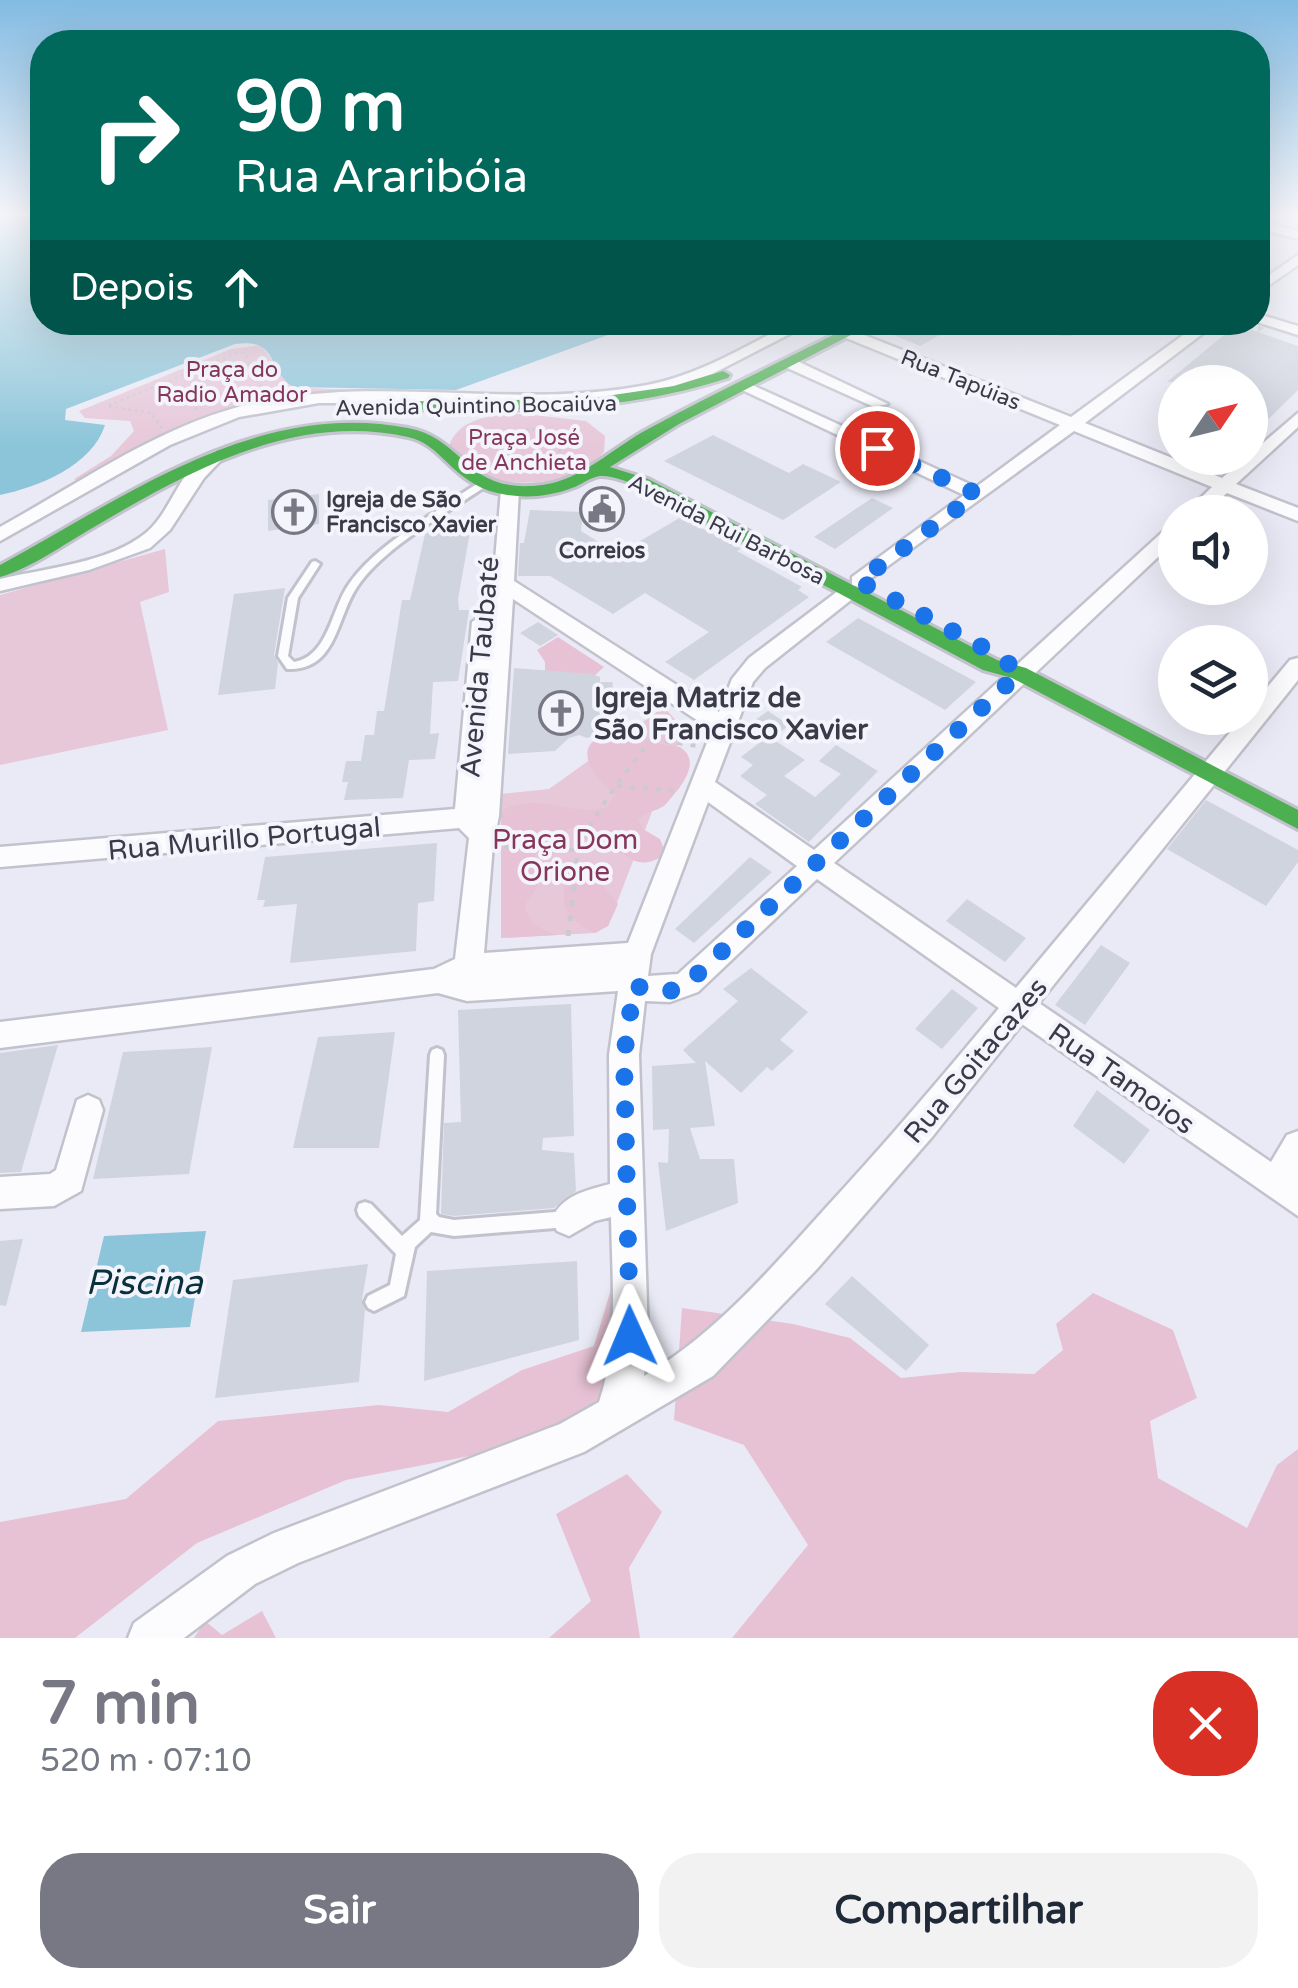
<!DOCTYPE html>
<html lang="pt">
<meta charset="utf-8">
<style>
:root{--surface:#fff;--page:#f2f2f3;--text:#1f2937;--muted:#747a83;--accent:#787885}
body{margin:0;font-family:"Varela Round",sans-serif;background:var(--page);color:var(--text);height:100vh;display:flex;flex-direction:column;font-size:38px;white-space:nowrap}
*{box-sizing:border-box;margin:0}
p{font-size:32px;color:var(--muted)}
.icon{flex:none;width:55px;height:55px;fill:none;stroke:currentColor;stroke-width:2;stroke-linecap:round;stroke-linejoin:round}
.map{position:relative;height:1638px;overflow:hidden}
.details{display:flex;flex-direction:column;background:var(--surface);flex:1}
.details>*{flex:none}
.guide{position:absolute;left:30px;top:30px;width:1240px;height:305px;border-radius:40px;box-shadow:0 10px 40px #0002;background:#00695c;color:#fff;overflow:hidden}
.needle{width:65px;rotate:55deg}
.controls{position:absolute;left:1158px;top:365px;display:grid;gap:20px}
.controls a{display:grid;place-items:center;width:110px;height:110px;border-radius:50%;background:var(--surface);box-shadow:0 10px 40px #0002;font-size:50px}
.pin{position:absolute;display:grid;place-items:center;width:85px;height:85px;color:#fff;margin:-42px;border:5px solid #fff;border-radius:50%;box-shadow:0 2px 10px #0007}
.me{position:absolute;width:110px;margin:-55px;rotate:359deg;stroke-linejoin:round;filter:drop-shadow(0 0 8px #0008)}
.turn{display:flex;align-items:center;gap:35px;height:210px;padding:0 40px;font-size:45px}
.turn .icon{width:130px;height:130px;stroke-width:2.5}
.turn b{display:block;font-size:70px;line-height:85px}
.then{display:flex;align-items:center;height:95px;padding:0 40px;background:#0003;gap:20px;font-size:38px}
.round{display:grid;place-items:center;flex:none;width:105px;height:105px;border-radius:40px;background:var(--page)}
.overview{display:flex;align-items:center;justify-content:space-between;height:170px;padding:0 40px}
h1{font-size:60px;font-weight:700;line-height:75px;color:var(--accent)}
.action{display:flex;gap:20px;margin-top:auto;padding:20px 40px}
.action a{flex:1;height:115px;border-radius:40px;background:var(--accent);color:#fff;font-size:40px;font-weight:700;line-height:115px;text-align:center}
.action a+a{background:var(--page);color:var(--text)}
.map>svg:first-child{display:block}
.green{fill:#e7c8d9}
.forest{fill:#e7c2d4}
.water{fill:#8cc5d9}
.building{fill:#d0d4df}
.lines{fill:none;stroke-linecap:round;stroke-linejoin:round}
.lane-casing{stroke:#c2c2cd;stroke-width:6}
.street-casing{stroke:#c2c2cd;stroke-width:5}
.fast-casing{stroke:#c2c2cd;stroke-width:6}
.path-far2{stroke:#cacad0;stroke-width:2.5;stroke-dasharray:2.5 4;stroke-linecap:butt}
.path-far1{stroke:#cacad0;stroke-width:4;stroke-dasharray:5 8;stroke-linecap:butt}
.path{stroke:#cacad0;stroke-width:5;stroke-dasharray:6 9;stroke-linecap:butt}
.lane{fill:#fcfcfe;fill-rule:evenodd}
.street{fill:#fcfcfe;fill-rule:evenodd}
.fast{fill:#4caf50;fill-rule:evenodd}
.route{stroke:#1a73e8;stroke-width:18;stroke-dasharray:0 32.4}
.labels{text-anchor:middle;stroke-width:8;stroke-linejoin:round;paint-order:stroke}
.far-park-label{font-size:22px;fill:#863658;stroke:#f4f4fc}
.far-street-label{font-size:22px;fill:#3a3a48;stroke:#f4f4fc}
.far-poi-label{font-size:22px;font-weight:bold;fill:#3a3a48;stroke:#f4f4fc;text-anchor:start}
.street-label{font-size:28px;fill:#3a3a48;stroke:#f4f4fc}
.poi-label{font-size:28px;font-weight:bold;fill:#3a3a48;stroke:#f4f4fc;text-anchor:start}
.park-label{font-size:28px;fill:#863658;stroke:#f4f4fc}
.near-water-label{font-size:35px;font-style:italic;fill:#09313b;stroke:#f4f4fc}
</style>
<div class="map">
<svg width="1298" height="1638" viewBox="0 0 1298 1638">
<rect width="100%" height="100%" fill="#eaeaf6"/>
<path class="green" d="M261,345L292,387L352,390L316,400L242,411L82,484L74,479L111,456L134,431L130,421L85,418L79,411L231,349Z
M525,414L586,421L605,436L604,452C572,488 522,485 478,479L449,446C459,416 498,414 525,414Z
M165,549L169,592L140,602L168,730L0,765V595Z
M664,707L680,725L682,734L608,926L595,933L501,938V794L549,789Z"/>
<path class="forest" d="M558,637L604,667L594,676L545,675V662L537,650Z
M620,732C641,736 659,746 680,747C703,762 680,788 667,803C659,812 647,810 638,819L643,829L660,839L664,849L659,858C621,879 610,819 568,829L562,837L545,833L533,838L539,884L525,905C529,925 539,928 557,935L501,938V811C537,790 570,818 607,807L615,794C586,773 569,737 620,732Z
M587,872L595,876L618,904L608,926L595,933C571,923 555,905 568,878Z
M617,1269L616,1386L574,1436L346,1480L197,1543L75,1638H0V1522L126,1499L218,1421L379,1405L448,1412L522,1370L594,1346Z
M1093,1293L1173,1330L1197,1398L1150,1421L1158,1478L1247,1528L1277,1465L1298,1449V1638H732L808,1545L744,1445L674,1420L682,1308L793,1324L850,1338L901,1378L960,1372L1034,1374L1063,1350L1056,1324Z
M627,1474L662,1512L629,1568L640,1638H549L591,1601L556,1514Z
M262,1611L276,1638H194L205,1621L222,1635Z"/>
<path class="water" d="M0,216H42V322L641,323L456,390L293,387C265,367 279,338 235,344L66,409L65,420L105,425C92,466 38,487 0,495Z
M206,1231L190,1327L81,1332L104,1236Z"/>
<path class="building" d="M900,322H925L947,331L920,346L884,331Z
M1236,325L1258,332V326L1264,328L1258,332L1298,346V390L1250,437V382H1167Z
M713,435L789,473L803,464L841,482L783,520L664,461Z
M319,494V524L268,531V500Z
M872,498L893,508L835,549L814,537Z
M530,510L583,512L581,531L618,554L681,517L741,549L737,551L802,587L798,590L809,597L694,680L665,662L709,632L645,593L613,614L550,576H518L520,543H524Z
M450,521H472L458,599L459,610H469L458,681L433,682L430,734L439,733L435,759L409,760L403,798L344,800L348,782H342L346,761H361L365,735H374L377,711H384L402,600H410L425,534Z
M285,588L274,655L278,663L275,689L218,695L234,594Z
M858,618L976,682L945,710L826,642Z
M538,622L558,635L540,646L520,633Z
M514,668L592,674L600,677V682H613L609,730L587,738L579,735L569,738L555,751L508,754Z
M768,711L789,725L773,738L751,723Z
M768,736L805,760L784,776L815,797L841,774L819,761L836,745L878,771L809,842L755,804L767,795L740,776L753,765L741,757Z
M1206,800L1298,850V862L1266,906L1167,849Z
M437,843L434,901L418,903L416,951L290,963L297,904L263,907L265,900H257L265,857Z
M750,857L772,872L694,943L675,929Z
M967,899L1026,938L1005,962L946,921Z
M1101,945L1130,963L1085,1025L1055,1005Z
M751,968L808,1012L780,1040L794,1051L772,1071L767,1067L741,1093L705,1061L715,1126L690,1128L700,1159H734L738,1203L666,1231L658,1162L668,1163L669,1129L653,1130L652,1066L696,1063L683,1050L738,1001L723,989Z
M952,989L978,1008L942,1049L915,1029Z
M571,1004L574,1136L543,1138L542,1150L574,1153L576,1191L554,1208L454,1216L441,1214L444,1123L461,1122L458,1010Z
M395,1032L379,1148H293L318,1037Z
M58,1045L21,1172L0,1173V1053Z
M212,1047L189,1174L93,1179L123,1052Z
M1097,1090L1150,1130L1124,1164L1073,1126Z
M23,1239L6,1306L0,1305V1241Z
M577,1261L579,1340L424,1381L427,1271Z
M368,1264L362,1300L365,1309L359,1382L215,1398L233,1280Z
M852,1276L929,1345L906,1371L825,1304Z"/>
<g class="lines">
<g class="lane-casing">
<path id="lane" d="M483,481L486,482V486C447,513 384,547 357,587C336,618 337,671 287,669L278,656L288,598L312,562L315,561L320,564L298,598L288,656L294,662C329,656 331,609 349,584C372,551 411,528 444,506C457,497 469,488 483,481Z
M437,1048L442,1050L444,1055L436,1214L439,1217L454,1220L568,1211L574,1213L576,1219L574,1225L568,1227L454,1236L431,1232L415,1247L404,1296L374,1311L368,1308L365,1302L368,1296L390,1285L396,1254L359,1216L357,1210L359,1204L365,1202L371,1204L402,1236L420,1220L430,1055L432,1050Z"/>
</g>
<g class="street-casing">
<path id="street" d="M1258,220L1298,231V239L1258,228Z
M1298,255V265L1258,293V283Z
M1258,314L1298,326V335L1257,322Z
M793,322H813L712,374L645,395L553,403H319L239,417L170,445L0,541V527C89,478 172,416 274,399C397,378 524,409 647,385C699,375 746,346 793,322Z
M1067,322H1084L1071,333H1061L1059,330Z
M1201,322H1218L1085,423L1222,478L1298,413V427L1236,484L1298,508V521L1227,493L1205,512H1186L1212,487L1074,431L859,587L852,585V577L964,495L736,387L750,384L976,487L1060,425L844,337V331H854L1071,417Z
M783,360H795L888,404L874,407L783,366Z
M216,451L225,456L204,478L170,530L150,548L89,570L0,591V579C46,568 110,563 147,532C173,510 181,462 216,451Z
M510,485L519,490L514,581L719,712L732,679L749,658L842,588H856V596L765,668L753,682L715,782L814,850L1168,527L1175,525V541L834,863L1016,988L1242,718H1250V708L1290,660L1298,658V680L1039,1003L1271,1162L1287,1135L1298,1131V1216L1022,1024L932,1137L816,1270L713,1376L584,1452L298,1563L255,1584L184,1638H128L134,1623L227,1556L274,1533L560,1424L599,1402C619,1343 612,1279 611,1217L595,1221L569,1236L557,1231L552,1219C562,1195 587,1190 610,1184L609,1055L618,991L467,1001L438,993L0,1048V1022L434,969L455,959L469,838L459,828L0,867V847L455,809L472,622L482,615L490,619L501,490ZM513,599L712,730L628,943L484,953L493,845L499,816ZM708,802L797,866L678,974L648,976L651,954ZM817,879L999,1008C942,1077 884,1145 823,1211C769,1271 714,1335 644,1376L648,1336L639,1055L645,1001L670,1002L698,992Z
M88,1095L99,1100L103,1110L81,1191L54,1206L0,1209V1177L50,1174L56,1170L77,1100Z"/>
</g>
<g class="fast-casing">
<path id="fast" d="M859,322H876L679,424L610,467L648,479L997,660L1026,668L1298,810V829L1012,678L983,670L636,485C625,481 612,475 600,476C590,477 581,485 572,488C548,497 522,499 497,493C452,482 442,444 408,437C294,412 189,471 94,527C64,544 32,568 0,577V565C126,497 256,399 408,428C466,439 465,495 542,485C582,480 614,447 648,429C717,391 789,358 859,322Z
M723,371L730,375L728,378C598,420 489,407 355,410L348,406L355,402L586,399L674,386Z"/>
</g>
<path class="path-far2" d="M197,409L190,403L221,393L227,398
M162,428L151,413L107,406L239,352L245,353L259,384L272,390
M532,429L558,438L560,450C540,466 511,472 496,447L512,432Z"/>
<path class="path-far1" d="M631,701L652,710
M613,711L626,708L635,692
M643,716L658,706
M652,739L697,746
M617,786L677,791
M504,847L578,850
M576,863C581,823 645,749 670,714"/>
<path class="path" d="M568,936L577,861"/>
<use href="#lane" class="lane"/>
<use href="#street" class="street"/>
<use href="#fast" class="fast"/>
</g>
<linearGradient id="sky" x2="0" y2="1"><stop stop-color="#83bbe2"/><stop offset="0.48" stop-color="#f6f6fb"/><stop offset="1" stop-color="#f6f6fb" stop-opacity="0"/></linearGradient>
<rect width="1298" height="446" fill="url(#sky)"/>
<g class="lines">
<path class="route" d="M630,1336L624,1056L634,986L668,992L688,983L1019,673L1001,657L859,581L977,494L877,448"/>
</g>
<defs>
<g id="civic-ring" transform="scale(2.25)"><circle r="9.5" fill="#f4f4fc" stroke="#787885" stroke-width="1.5"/><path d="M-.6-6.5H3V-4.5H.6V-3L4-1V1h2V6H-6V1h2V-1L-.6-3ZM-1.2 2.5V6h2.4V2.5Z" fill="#787885"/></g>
<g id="church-ring" transform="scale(2.25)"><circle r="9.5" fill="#f4f4fc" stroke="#787885" stroke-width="1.5"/><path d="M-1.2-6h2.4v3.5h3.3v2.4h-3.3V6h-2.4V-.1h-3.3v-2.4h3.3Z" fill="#787885"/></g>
</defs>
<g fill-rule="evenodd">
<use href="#civic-ring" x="602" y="509"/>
<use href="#church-ring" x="294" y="512"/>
<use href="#church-ring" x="561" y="713"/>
</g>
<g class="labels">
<g class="far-park-label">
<text x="232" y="377">Praça do<tspan x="232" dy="25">Radio Amador</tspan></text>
<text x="524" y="445">Praça José<tspan x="524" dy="25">de Anchieta</tspan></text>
</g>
<g class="far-street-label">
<text transform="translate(961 379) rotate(22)" y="8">Rua Tapúias</text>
<text transform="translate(476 405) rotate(-1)" y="8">Avenida Quintino Bocaiúva</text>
<text transform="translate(727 529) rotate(27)" y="8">Avenida Rui Barbosa</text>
</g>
<g class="far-poi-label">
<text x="326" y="507">Igreja de São<tspan x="326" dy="25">Francisco Xavier</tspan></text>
<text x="602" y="558" text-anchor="middle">Correios</text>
</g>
<g class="street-label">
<text transform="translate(479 667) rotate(-85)" y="10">Avenida Taubaté</text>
<text transform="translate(244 838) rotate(-5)" y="10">Rua Murillo Portugal</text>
<text transform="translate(975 1060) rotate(-50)" y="10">Rua Goitacazes</text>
<text transform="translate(1122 1078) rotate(35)" y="10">Rua Tamoios</text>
</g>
<g class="poi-label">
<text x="594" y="707">Igreja Matriz de<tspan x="594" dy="32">São Francisco Xavier</tspan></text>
</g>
<g class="park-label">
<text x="565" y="849">Praça Dom<tspan x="565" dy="32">Orione</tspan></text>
</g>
<g class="near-water-label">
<text x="144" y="1294">Piscina</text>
</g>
</g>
</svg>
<div class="controls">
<a><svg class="needle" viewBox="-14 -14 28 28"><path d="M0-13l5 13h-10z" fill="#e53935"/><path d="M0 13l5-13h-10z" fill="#747a83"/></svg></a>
<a><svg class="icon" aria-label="sound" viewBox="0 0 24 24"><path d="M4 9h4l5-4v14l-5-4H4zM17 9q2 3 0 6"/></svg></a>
<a><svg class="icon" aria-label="layers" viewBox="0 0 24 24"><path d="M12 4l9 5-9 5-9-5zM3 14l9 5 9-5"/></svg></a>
</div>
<div class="pin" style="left:877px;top:448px;background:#d93025"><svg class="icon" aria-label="arrive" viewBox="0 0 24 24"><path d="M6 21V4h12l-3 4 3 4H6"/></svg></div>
<svg class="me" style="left:630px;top:1336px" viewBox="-20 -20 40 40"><path d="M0-17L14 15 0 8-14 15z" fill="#1a73e8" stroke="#fff" stroke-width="4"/></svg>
<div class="guide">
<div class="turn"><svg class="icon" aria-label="right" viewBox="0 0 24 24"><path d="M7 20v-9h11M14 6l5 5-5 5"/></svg><div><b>90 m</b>Rua Araribóia</div></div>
<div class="then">Depois<svg class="icon" aria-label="ahead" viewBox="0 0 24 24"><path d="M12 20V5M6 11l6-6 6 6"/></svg></div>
</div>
</div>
<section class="details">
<div class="overview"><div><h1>7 min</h1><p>520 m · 07:10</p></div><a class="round" style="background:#d93025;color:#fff"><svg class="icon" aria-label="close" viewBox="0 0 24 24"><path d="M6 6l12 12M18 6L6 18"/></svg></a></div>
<div class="action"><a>Sair</a><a>Compartilhar</a></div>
</section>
